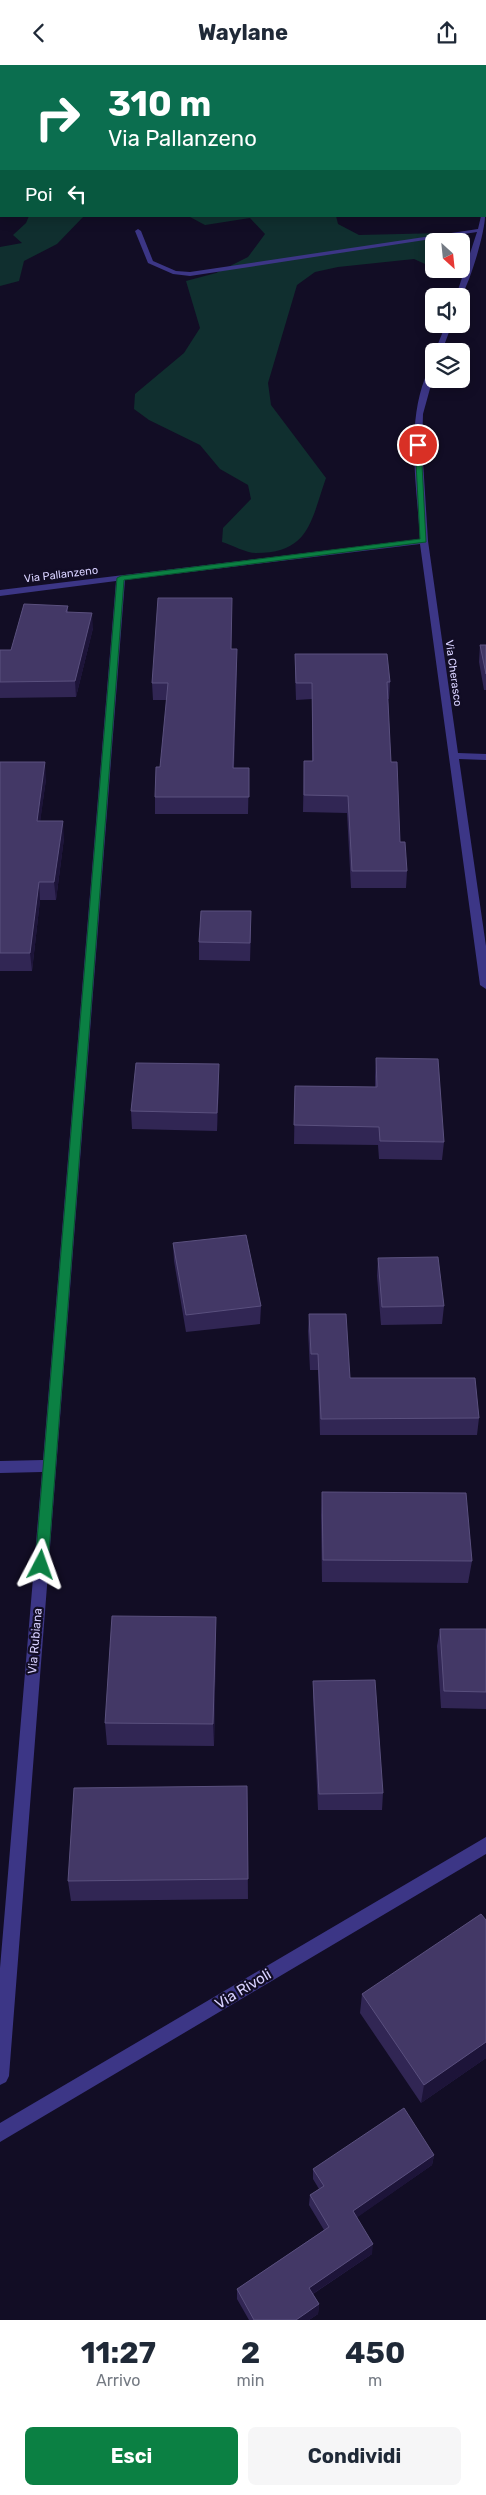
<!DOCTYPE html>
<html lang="it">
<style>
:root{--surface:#fff;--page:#f6f6f7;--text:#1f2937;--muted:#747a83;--accent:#0b8043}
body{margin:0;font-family:Rubik,sans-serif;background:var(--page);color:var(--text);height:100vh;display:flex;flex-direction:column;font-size:19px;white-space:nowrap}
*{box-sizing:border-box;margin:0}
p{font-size:16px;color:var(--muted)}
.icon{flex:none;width:28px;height:28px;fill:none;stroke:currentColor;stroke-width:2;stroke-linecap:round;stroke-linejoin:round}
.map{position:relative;height:2255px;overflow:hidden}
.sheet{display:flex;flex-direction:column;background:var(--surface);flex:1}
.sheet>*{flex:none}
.banner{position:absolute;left:0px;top:0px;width:486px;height:152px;box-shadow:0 2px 12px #0003;background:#0b6e4f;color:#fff;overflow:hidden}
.needle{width:32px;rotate:153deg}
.fabs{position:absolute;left:425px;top:168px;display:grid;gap:10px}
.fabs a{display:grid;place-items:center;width:45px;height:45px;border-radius:8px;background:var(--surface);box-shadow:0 2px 12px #0003;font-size:25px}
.pin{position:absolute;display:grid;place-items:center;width:42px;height:42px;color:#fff;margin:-21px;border:2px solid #fff;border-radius:50%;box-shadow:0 1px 5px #0007}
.me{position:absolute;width:55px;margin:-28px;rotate:4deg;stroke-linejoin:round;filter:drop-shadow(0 0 4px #0008)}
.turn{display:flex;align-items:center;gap:18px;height:105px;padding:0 25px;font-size:22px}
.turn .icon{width:65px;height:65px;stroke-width:2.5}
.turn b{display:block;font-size:35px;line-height:42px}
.then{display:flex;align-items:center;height:48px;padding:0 25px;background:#0003;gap:10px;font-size:19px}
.eta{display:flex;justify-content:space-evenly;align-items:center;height:85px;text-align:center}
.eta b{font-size:30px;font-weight:700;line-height:35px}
.button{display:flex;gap:10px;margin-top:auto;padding:10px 25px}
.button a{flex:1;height:58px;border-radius:8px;background:var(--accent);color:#fff;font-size:20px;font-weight:700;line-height:58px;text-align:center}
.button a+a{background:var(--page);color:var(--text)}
header{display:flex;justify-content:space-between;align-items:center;height:65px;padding:0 25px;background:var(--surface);font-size:22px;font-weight:700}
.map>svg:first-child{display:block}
.green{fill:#102f2f}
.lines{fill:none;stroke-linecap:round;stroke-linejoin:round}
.minor{fill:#3c3686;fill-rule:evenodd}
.wall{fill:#312654}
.shaded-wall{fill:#1d1439}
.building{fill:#433866;stroke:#5a507e}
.route{fill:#0b8043;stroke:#07532c}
.labels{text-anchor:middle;stroke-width:4.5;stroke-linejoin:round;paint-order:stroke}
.far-street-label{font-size:11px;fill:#d8d1ff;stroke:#120d25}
.street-label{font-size:12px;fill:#d8d1ff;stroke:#120d25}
.near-street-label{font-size:15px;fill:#d8d1ff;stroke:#120d25}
</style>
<header><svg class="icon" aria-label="back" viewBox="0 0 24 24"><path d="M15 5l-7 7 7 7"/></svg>Waylane<svg class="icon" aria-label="share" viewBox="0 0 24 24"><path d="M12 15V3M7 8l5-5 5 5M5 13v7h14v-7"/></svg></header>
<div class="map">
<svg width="486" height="2255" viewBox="0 0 486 2255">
<rect width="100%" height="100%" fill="#120d25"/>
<path class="green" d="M29,151H84L57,179L24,196L19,216L0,221V182L22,178L13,170L26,158Z
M192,151H336L338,159L359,170L443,168L467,176L461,186V176H434V203L414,194L338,202L315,207L297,220L268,318L271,340L326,413C311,455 310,488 256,488C246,488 232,480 222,477L223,463L251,434L248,420L220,404L200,380L149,355L134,344L135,329L184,288L200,263L186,216L216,208L248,192L265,169L250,153L205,160L190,152Z"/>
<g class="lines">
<path class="minor" d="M380,0H387L388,1H381Z
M0,84H1V88H0Z
M485,124H486L485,146Z
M485,149C486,165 470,217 461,232L456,231L477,167L190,211L173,209L148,198L135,166L138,164L141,166L153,196L176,206L190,207L478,164L481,151H485Z
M446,259H452L442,286H435Z
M434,297V309L423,349L422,380L428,476L458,688L486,689V695L459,694L486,881V924L480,920L420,479L125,515L9,2011L6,2017L0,2020V1903L42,1407L0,1408V1396L43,1395L116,516L0,531V525L420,474C417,422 406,363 425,313C427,307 429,300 434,297Z
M486,1772V1789L0,2077V2058Z"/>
</g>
<path class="wall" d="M68,541V547L93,563L76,632L0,633V585H11Z
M480,580H486V625H484L479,597Z
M231,584L237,601L234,703H249L248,749H155V732L160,702L167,635H153L152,618Z
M295,589L390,617L389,634H388L391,697L400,777L407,806L406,823H351L347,748L303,747L304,696H312V634L296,635L295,606Z
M0,697L46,714L40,756L64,773L56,835H40L32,906H0Z
M251,864L250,896L199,895V877Z
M376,993L444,1077L442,1095L379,1094L378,1080L294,1079L295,1021L375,1022V1011Z
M219,1017L217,1066L132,1064L131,1046Z
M173,1178L261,1241L260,1259L186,1267L174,1196Z
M378,1193L444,1241L442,1259L381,1260L377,1211Z
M309,1249L350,1313L479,1353L477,1370H320L318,1305H310L308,1266Z
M322,1427L472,1496L468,1518L322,1517L321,1450Z
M216,1552V1574L214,1681L107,1680L105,1658Z
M440,1564H486V1644L441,1643L437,1581Z
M313,1616L383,1728L382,1745H318L313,1633Z
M247,1721L248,1834L71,1836L68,1816Z
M486,1855V1993L421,2038L360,1948L362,1929Z
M434,2090L432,2100L357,2152L372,2189L313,2229L319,2239L318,2249L309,2255H249L237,2234V2224L324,2165L309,2140L310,2130L319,2124L313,2114V2104Z"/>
<path class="shaded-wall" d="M92,548L93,563L76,632L75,616Z
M237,584V601L233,720V703Z
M45,697L46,714L38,773L37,756Z
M63,756L64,773L56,835L54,817Z
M39,817L40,835L32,906L30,888Z
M219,999V1017L217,1066V1048Z
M216,1552V1574L214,1681L213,1659Z
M486,1977V1993L421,2038L424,2020Z
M434,2090L432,2100L352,2156L353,2146Z
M373,2179L372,2189L308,2232L309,2223Z
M319,2239L318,2249L309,2255H296Z"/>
<path class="building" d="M158,533H232L231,584H237L233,703H249V732H155L156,702H160L168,618H152Z
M24,539L68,541L66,547L92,548L75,616L0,617V585H11Z
M480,580H486V609Z
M295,589H387L390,617H387L391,697H397L400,777H405L407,806H352L348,731L304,730V696H313L312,618H296Z
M0,697H45L37,756H63L54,817H39L30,888H0Z
M201,846H251L250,878L199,877Z
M376,993L438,994L444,1077L380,1076L379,1062L294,1060L295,1021L377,1022Z
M136,998L219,999L217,1048L131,1046Z
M246,1170L261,1241L186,1250L173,1178Z
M438,1192L444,1241L382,1242L378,1193Z
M309,1249H346L350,1313H475L479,1353L321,1354L318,1289H311Z
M322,1427L466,1428L472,1496L323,1495Z
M112,1551L216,1552L213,1659L105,1658Z
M440,1564H486V1627L444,1626Z
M375,1615L383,1728L319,1729L313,1616Z
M247,1721L248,1814L68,1816L74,1723Z
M481,1849L486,1855V1977L424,2020L362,1929Z
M404,2043L434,2090L353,2146L373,2179L309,2223L319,2239L296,2255H254L237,2224L329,2162L310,2130L324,2121L313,2104Z"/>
<path class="route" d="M415,378L421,380L426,477L124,515L48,1500L46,1504H37L35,1500L117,513L121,511L420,474Z"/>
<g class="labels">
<g class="far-street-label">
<text transform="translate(61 509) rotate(-7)" y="4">Via Pallanzeno</text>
<text transform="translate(454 608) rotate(82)" y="4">Via Cherasco</text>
</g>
<g class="street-label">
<text transform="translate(35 1576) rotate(-85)" y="4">Via Rubiana</text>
</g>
<g class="near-street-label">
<text transform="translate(243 1924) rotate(-31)" y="5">Via Rivoli</text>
</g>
</g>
</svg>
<div class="fabs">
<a><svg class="needle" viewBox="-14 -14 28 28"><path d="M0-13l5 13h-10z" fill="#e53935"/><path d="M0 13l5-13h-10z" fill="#747a83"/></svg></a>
<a><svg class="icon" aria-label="sound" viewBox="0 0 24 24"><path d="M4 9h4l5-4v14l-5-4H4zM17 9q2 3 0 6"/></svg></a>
<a><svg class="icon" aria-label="layers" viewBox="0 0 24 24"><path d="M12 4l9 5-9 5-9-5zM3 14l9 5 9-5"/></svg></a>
</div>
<div class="pin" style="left:418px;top:380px;background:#d93025"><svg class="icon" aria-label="arrive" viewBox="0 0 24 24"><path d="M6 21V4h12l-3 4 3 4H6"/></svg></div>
<svg class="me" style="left:41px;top:1500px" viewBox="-20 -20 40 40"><path d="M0-17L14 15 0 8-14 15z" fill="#0b8043" stroke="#fff" stroke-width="4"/></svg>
<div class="banner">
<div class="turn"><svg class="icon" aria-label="right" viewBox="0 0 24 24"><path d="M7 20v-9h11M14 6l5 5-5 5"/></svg><div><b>310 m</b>Via Pallanzeno</div></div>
<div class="then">Poi<svg class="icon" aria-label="left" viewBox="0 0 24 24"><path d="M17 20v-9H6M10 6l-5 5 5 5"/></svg></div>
</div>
</div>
<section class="sheet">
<div class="eta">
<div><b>11:27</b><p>Arrivo</p></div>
<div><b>2</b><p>min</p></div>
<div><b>450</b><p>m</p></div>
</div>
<div class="button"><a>Esci</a><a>Condividi</a></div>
</section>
